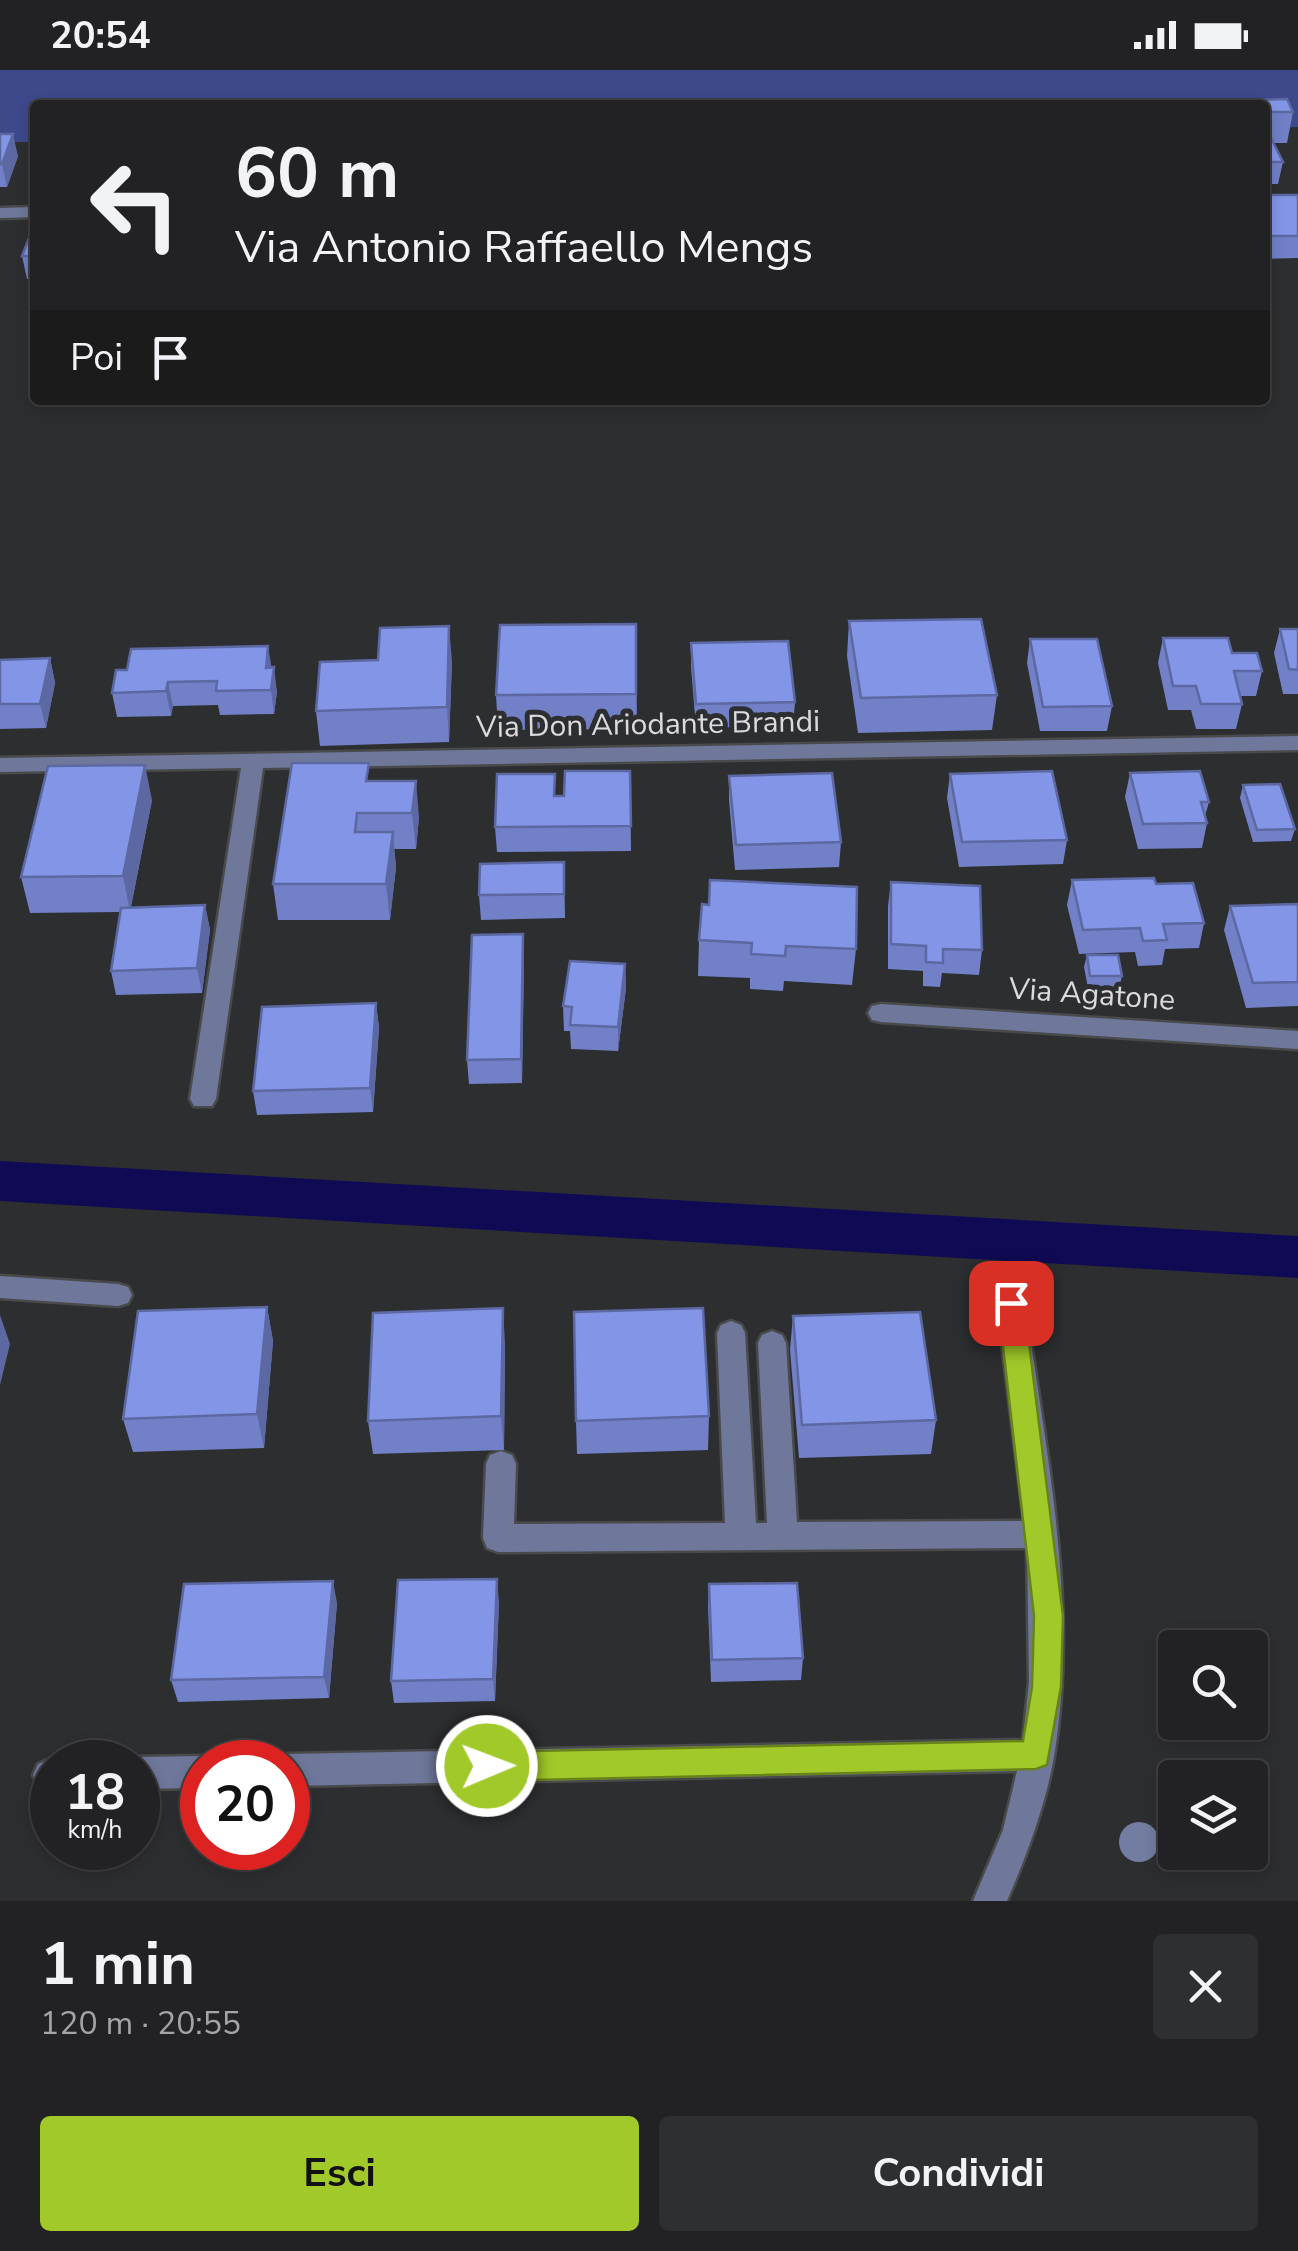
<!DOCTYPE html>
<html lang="it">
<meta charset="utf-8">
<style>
:root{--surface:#222224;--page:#2e2f31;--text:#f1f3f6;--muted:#a2a4a6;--line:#3f3f41;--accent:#a1c929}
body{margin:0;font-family:"Nunito Sans",sans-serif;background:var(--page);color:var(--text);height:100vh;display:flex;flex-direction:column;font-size:38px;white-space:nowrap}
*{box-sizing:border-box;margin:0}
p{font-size:32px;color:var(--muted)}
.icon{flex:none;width:55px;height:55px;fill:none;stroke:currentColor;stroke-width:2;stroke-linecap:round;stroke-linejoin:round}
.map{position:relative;height:1831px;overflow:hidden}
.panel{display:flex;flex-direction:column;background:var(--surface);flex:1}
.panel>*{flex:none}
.guide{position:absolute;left:30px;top:30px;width:1240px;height:305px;border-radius:10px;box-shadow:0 5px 15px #0003,0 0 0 2px var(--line);background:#222224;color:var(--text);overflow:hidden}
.tools{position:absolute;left:1158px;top:1560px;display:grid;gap:20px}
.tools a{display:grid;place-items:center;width:110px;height:110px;border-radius:10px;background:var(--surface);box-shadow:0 5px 15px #0003,0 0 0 2px var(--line);font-size:50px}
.speed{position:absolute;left:30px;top:1670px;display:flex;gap:20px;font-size:50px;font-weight:700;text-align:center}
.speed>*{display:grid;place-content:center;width:130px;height:130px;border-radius:50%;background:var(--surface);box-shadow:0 5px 15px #0003,0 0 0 2px var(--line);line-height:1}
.speed small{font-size:25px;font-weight:400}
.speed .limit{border:15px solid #d22;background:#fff;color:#111}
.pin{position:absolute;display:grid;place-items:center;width:85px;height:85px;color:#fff;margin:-42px;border-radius:20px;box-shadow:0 5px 15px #0006}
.me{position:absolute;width:110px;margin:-55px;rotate:89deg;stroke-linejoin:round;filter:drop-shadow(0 0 8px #0008)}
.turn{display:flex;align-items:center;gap:35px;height:210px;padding:0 40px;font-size:45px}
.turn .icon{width:130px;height:130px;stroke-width:2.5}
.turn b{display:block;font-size:70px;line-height:85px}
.then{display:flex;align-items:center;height:95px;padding:0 40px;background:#0003;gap:20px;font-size:38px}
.round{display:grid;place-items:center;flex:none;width:105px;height:105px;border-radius:10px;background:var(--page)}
.head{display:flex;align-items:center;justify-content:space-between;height:170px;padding:0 40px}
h1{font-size:60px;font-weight:700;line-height:75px}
.button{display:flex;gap:20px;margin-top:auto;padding:20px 40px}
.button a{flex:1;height:115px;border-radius:10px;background:var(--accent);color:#111;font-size:40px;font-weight:700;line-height:115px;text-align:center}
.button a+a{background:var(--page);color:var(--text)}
.status{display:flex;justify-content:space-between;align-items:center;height:70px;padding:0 50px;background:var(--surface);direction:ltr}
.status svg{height:28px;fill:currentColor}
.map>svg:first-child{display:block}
.green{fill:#3d498a}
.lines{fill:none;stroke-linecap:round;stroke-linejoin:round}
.canal{fill:#0f0a53;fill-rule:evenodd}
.minor-casing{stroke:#494a4c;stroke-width:5}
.minor{fill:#6f789b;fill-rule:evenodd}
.tree{fill:#737da1}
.wall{fill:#7180c7}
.shaded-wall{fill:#5c68a2}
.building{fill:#8395e7;stroke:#5c68a2;stroke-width:2.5}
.route{fill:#a1c929;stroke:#69831b;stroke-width:2.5}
.labels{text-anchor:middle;stroke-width:10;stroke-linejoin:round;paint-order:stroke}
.street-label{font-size:30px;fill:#dbdbdd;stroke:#2d2e30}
</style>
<div class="status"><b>20:54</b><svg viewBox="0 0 49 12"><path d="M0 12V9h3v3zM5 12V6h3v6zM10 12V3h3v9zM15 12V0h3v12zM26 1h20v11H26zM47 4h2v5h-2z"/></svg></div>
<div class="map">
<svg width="1298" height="1831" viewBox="0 0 1298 1831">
<rect width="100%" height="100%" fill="#2d2e30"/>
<path class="green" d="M0,0H1298V57L1265,58V35H35V72H0Z"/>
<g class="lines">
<path class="canal" d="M0,1091L1298,1166V1208L0,1131Z"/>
<g class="minor-casing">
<path id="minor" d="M35,137V147L0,148V138Z
M1298,666V680L263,698L216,1029L212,1036H194L190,1029L241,698L0,702V688Z
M881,934L1298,961V979L881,952L872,950L868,943L872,936Z
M0,1206L118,1214L128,1217L132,1225L128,1233L118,1236L0,1228Z
M1011,1222L1021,1225L1025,1233C1046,1381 1079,1537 1054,1687C1045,1737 1027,1784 1007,1831H973L1003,1760L1017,1701L288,1716V1692H275L288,1684L1023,1670L1029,1612L1027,1478L498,1482L487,1478L483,1468L486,1394L490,1385L501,1381L512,1385L516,1394L514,1454L725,1453L717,1263L721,1255L731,1251L741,1255L745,1263L756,1453H767L758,1273L762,1265L772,1261L782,1265L786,1273L797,1452L1024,1451L997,1233L1001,1225Z
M202,1686L214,1692H202V1718L138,1719V1692H126L138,1687Z
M50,1689L60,1692H52V1721L38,1716L33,1705L38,1694Z"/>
</g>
<use href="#minor" class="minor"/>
</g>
<circle class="tree" cx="1139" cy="1772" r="20"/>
<path class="wall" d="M1287,29L1293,42L1287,73H1274L1283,92L1278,114H1265V35H1136V33Z
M0,64L18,86L7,117H0Z
M1265,125H1298V188L1265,189Z
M35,153V209H27L22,186Z
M849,551L997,625L992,660L858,663L847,586Z
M636,554L637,659L498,660L496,625Z
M1280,559H1298V624H1283L1274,583Z
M1163,568L1232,583L1262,601L1256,626H1240L1242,634L1236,659H1196L1191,640H1168L1158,593Z
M1030,569L1112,636L1107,661H1040L1027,593Z
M691,573L795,632L793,656L696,658L691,597Z
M50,588L55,613L46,658L0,659V590Z
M452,591L449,672L320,676L316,641Z
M271,597L277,622L274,644L220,645L218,635L173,636L171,646L117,647L112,623L116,600Z
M630,701L631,781L497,782L495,757L556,726H564Z
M1130,703L1209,732L1205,746L1207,753L1202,778L1138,779L1125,727Z
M950,704L1067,770L1063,794L959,797L947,728Z
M729,706L841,772L839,797L735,800L729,730Z
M371,711L419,747L416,779H394L396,797L390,850H278L273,814Z
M1243,715L1295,759L1291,771L1253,772L1240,728Z
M152,730L131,837L205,835L210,860L202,923L116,925L111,901L120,842L30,843L21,807Z
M564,792L565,848L481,850L479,825Z
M1072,810L1156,814L1204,853L1199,878L1165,879L1162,895L1138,896L1135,882L1079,884L1067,835Z
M891,812L982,880L979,905L942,903L940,917L923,916V901L888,899V836Z
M1298,834V936L1246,938L1224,860L1230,836Z
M523,864L524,889L522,1013L469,1014L467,990Z
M699,870L856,879L852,915L784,911L783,921L750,919V908L698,906Z
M1087,885L1122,906L1119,918H1088L1084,897Z
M625,894L626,918L618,981L571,979L570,961H564L563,936Z
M376,933L379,958L373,1042L257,1045L253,1021Z
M267,1237L273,1271L264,1378L133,1382L123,1349Z
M793,1246L936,1350L931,1384L799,1388L790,1280Z
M505,1273L504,1380L373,1384L368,1351Z
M709,1346L708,1380L577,1384L576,1351Z
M709,1514L803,1588L801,1610L711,1612L708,1537Z
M499,1532L495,1631L394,1633L391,1611Z
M337,1533L329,1628L178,1632L171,1610Z"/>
<path class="shaded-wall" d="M13,64L18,86L7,117L2,94Z
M449,556L452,591L449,672L447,637Z
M268,576L272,600L270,622L266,598Z
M50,588L55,613L46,658L40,634Z
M274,597L277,622L274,644L271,620Z
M168,612L173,636L171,646L166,621Z
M145,695L152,730L130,841L123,806Z
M416,711L419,747L416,779L412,743Z
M393,762L396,797L390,850L386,814Z
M205,835L210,860L202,923L197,898Z
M523,864L524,889L522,1013L521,989Z
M625,894L626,918L618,981V957Z
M376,933L379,958L373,1042L370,1018Z
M267,1237L273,1271L264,1378L257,1344Z
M503,1238L505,1273L504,1380L501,1346Z
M0,1245L10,1274L0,1315Z
M497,1509L499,1532L495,1631L493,1609Z
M333,1511L337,1533L329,1628L324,1607Z"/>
<path class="building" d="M1287,29L1293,42H1265V35H1137L1136,33Z
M0,64H13L2,94H0Z
M1265,64H1269L1283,92H1265Z
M1265,125H1298V166H1266L1265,163Z
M35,153V186H22Z
M981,549L997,625L861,628L849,551Z
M636,554V624L496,625L500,555Z
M449,556L447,637L316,641L320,592L378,590L380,558Z
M1280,559H1298V600L1289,599Z
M1163,568H1228L1232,583H1257L1262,601H1234L1242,634H1201L1196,616H1173Z
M1030,569H1097L1112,636L1043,637Z
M788,571L795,632L696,634L691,573Z
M268,576L266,598L274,597L271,620L216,621L217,611L168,612L166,621L112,623L116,600H127L131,579Z
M50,588L40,634H0V590Z
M292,693H369L366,711H416L412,743H357L355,762H393L386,814H273Z
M145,695L123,806L21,807L48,696Z
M565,701H630L631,756L495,757L497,704H555L554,726H564Z
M1052,701L1067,770L962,772L950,704Z
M1200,701L1209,732H1201L1207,753L1143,754L1130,703Z
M832,703L841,772L736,775L729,706Z
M1280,714L1295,759L1257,760L1243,715Z
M564,792V824L479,825L480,794Z
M1154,808L1156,814L1193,813L1204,853L1163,854L1167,870L1143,871L1140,858L1083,860L1072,810Z
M710,810L857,817L856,879L786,876L785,886L751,884L752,873L699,870L702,834L709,835Z
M891,812L980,816L982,880L943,879V893L926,892V876L891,874Z
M1298,834V912L1253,913L1230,836Z
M205,835L197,898L111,901L121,838Z
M523,864L521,989L467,990L472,865Z
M1087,885H1118L1122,906H1090Z
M570,891L625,894L618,957L570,955L572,937L563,936Z
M376,933L370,1018L253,1021L262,937Z
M267,1237L257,1344L123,1349L138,1241Z
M503,1238L501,1346L368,1351L373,1243Z
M703,1238L709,1346L576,1351L574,1242Z
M920,1242L936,1350L802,1355L793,1246Z
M497,1509L493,1609L391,1611L398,1510Z
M333,1511L324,1607L171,1610L184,1514Z
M797,1513L803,1588L712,1590L709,1514Z"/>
<path class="route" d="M1011,1222L1020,1225L1024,1233L1063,1546L1061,1617L1047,1695L1036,1699L487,1711L476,1706L472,1696L476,1686L487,1682L1023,1671L1032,1617L1034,1546L998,1233L1002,1225Z"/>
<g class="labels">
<g class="street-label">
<text transform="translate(648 654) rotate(-1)" y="10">Via Don Ariodante Brandi</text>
<text transform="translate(1092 924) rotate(4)" y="10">Via Agatone</text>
</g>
</g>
</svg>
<div class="tools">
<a><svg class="icon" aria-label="search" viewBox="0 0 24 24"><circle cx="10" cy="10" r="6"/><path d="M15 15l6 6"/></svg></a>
<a><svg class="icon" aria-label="layers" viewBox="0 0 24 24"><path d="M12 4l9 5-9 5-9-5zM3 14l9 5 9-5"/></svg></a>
</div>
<div class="speed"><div>18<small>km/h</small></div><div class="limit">20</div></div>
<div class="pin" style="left:1011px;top:1233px;background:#d93025"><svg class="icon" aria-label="arrive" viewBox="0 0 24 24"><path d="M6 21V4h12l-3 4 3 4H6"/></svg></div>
<svg class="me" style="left:487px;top:1696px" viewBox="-20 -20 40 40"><circle r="17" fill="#a1c929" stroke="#fff" stroke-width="3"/><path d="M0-11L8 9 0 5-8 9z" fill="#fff"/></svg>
<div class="guide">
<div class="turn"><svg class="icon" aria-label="left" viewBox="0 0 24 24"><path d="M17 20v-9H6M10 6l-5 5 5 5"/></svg><div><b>60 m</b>Via Antonio Raffaello Mengs</div></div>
<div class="then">Poi<svg class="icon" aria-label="arrive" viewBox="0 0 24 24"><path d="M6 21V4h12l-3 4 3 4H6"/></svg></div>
</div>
</div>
<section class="panel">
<div class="head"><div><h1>1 min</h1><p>120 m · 20:55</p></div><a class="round"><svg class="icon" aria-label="close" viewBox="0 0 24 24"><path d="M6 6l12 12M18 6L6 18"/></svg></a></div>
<div class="button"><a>Esci</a><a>Condividi</a></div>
</section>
